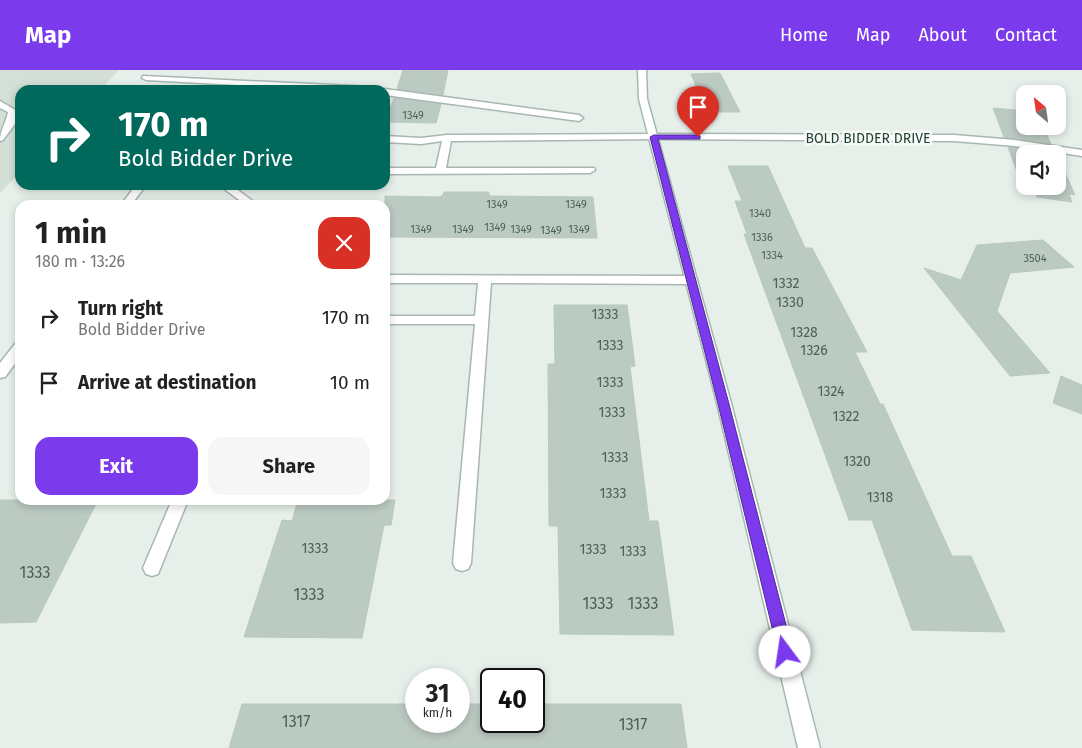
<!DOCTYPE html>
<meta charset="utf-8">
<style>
:root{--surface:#fff;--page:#f6f6f6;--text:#222;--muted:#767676;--accent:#7c3aed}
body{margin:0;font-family:"Fira Sans",sans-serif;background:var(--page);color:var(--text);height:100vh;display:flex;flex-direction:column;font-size:19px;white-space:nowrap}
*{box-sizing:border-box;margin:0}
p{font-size:16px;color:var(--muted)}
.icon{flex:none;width:28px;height:28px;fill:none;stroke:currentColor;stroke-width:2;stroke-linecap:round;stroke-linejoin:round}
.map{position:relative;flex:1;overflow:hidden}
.sheet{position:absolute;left:15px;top:130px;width:375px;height:305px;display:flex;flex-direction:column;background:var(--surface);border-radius:15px;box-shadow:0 2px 8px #0003}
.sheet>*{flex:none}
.hud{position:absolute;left:15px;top:15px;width:375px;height:105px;border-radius:15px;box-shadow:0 2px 8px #0003;background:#00695c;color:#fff;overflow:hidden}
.needle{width:32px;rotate:331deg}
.fabs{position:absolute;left:1016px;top:15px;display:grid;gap:10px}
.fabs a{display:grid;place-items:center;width:50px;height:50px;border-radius:10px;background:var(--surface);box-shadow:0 2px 8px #0003;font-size:25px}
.speed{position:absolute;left:405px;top:598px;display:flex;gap:10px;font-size:25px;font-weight:700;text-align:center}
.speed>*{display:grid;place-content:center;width:65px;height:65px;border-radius:50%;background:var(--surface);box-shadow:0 2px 8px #0003;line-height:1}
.speed small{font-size:12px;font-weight:400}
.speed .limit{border:2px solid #111;border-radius:8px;background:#fff;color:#111}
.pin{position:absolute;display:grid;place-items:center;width:42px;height:42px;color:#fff;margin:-51px -21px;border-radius:50% 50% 50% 0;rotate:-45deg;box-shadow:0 0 5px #0007}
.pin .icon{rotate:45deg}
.me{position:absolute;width:55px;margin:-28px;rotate:346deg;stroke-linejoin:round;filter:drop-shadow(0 0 4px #0008)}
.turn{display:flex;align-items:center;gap:18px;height:105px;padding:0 20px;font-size:22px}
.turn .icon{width:65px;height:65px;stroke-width:2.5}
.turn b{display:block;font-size:35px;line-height:42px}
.round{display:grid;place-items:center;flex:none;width:52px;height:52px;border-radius:15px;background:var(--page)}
.overview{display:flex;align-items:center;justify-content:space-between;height:85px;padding:0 20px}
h1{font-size:30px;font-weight:700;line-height:38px}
.cta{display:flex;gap:10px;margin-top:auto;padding:10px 20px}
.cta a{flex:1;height:58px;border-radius:15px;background:var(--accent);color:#fff;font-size:20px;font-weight:700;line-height:58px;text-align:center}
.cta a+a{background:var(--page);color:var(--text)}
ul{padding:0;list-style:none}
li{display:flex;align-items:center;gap:15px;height:65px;padding:0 20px}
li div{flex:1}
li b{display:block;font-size:19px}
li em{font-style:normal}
header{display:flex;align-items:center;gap:30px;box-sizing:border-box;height:70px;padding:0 25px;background:var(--accent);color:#fff}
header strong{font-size:24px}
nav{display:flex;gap:28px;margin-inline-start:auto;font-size:18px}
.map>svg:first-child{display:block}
.built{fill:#d4dfd8}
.building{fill:#bbcac2;stroke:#b8c9bf}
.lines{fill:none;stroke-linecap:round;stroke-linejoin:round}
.lane-casing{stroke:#a8b7af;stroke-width:3}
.street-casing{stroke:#a8b7af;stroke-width:3}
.secondary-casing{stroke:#a4baaf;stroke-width:3}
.lane{fill:#fff;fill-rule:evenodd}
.street{fill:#fff;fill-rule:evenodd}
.secondary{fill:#fff;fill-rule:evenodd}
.route{fill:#7c3aed;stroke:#51269a}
.labels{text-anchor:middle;stroke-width:5;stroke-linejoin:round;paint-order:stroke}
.far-number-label{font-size:11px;fill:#4a6358}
.far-street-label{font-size:14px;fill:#244135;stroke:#f7fbf8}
.number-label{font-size:14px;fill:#4a6358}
.near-number-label{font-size:16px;fill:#4a6358}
</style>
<header>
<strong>Map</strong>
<nav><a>Home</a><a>Map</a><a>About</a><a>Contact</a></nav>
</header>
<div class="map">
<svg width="1082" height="678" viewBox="0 0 1082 678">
<rect width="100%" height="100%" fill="#e6efe9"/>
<path class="built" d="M0,0H119L100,20H20V102L0,123Z"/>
<path class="building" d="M403,0H448L443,25L397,19Z
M720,3L740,42H707L691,4Z
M394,28L441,34L436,53L385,52Z
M993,38L1025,41V56H1043L1051,74L1004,67Z
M1008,77L1054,84H1025V116H1058V87L1075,125L1069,124L1072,132L1037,127L1034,119L1023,118Z
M728,96H768L805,178H812L867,282H855L880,334H883L952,486H971L1005,562L912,560L872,450H849L744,164H747L735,131H742Z
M444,122H489V126L593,127L597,168L385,167V126L439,127L443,125Z
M1043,170L1074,197L1010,203L997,241L1050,303L1010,306L924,198L961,210L977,175Z
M554,235H627L635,296L630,297L649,451H658L674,565L560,564L558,456H549L548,294H555Z
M1061,306L1082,315V344L1053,333Z
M0,430H98L36,552L0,553Z
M298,430H395L391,455H384L362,568L244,567L282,450L292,451Z
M242,634H416V651H459V634H491V651H534V634H681L687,678H229Z"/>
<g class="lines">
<g class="lane-casing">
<path id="lane" d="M143,6L374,17L378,20H327L146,10L142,8Z
M385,19L579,45L583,48L579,51L385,25V20H383Z
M0,31L17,41L15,54L3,70L0,71C0,60 6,53 8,42L0,38Z
M654,64L659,67L657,69L451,71L446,98H594L595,100L590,103L385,104V98H436L442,71L421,74L385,72V66L421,68L447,65Z
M136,115H146L131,135H121Z
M239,115L235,118L258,135H246L223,118L226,115Z
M385,205L691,206L697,210L691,214L491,213L471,493L468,499L462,501L456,499L453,493L475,254H385V246H475L478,213H385Z
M20,272V287L5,307L0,308V293L15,274Z
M172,430H188L158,504L152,506L146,504L143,498Z"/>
</g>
<g class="street-casing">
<path id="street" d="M654,64L954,65L1015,70L1082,80V86L1015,76L954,71L651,69L649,67Z"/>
</g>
<g class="secondary-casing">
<path id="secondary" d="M638,0H646L647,29L731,333L820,678H798L717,333L639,29Z"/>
</g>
<use href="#lane" class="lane"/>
<use href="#street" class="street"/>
<use href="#secondary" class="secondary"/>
</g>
<path class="route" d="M698,65L700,66V69H658L729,334L793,582L791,588L785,590L780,588L778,582L718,334L650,67L654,65Z"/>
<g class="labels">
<g class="far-number-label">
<text x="413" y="49">1349</text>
<text x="497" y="138">1349</text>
<text x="576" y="138">1349</text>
<text x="760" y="147">1340</text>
<text x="495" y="161">1349</text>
<text x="421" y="163">1349</text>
<text x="463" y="163">1349</text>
<text x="521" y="163">1349</text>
<text x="579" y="163">1349</text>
<text x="551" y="164">1349</text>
<text x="762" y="171">1336</text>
<text x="772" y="189">1334</text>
<text x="1035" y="192">3504</text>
</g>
<g class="far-street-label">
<text x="868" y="73">BOLD BIDDER DRIVE</text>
</g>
<g class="number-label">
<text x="786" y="218">1332</text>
<text x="790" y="237">1330</text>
<text x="605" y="249">1333</text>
<text x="804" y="267">1328</text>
<text x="610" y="280">1333</text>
<text x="814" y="285">1326</text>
<text x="610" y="317">1333</text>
<text x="831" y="326">1324</text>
<text x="612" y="347">1333</text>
<text x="846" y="351">1322</text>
<text x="615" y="392">1333</text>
<text x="857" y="396">1320</text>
<text x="613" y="428">1333</text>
<text x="880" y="432">1318</text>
<text x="315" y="483">1333</text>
<text x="593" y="484">1333</text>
<text x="633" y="486">1333</text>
</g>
<g class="near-number-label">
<text x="35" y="508">1333</text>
<text x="309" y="530">1333</text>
<text x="598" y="539">1333</text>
<text x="643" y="539">1333</text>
<text x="296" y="657">1317</text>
<text x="633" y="660">1317</text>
</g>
</g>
</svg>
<div class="fabs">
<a><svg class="needle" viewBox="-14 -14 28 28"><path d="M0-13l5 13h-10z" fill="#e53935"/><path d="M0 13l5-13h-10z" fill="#767676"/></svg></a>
<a><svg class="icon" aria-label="sound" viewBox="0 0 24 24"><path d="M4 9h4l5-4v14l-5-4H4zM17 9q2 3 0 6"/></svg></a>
</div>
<div class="speed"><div>31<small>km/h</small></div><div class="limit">40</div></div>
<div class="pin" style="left:698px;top:67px;background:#d93025"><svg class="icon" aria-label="arrive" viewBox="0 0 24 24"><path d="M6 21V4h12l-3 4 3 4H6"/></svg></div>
<svg class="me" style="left:785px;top:582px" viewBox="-20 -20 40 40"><circle r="19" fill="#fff"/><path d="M0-13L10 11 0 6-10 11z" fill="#7c3aed"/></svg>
<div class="hud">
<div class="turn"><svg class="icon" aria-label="right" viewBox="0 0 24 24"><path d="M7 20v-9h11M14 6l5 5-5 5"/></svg><div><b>170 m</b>Bold Bidder Drive</div></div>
</div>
<section class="sheet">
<div class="overview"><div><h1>1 min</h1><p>180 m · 13:26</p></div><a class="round" style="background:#d93025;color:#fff"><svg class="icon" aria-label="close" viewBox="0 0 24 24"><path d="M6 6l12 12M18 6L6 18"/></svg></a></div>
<ul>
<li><svg class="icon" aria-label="right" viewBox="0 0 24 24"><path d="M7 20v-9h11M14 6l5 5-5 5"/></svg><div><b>Turn right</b><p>Bold Bidder Drive</p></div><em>170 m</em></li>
<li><svg class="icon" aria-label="arrive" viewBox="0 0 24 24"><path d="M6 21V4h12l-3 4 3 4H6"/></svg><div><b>Arrive at destination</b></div><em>10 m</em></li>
</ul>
<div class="cta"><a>Exit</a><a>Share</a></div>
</section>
</div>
